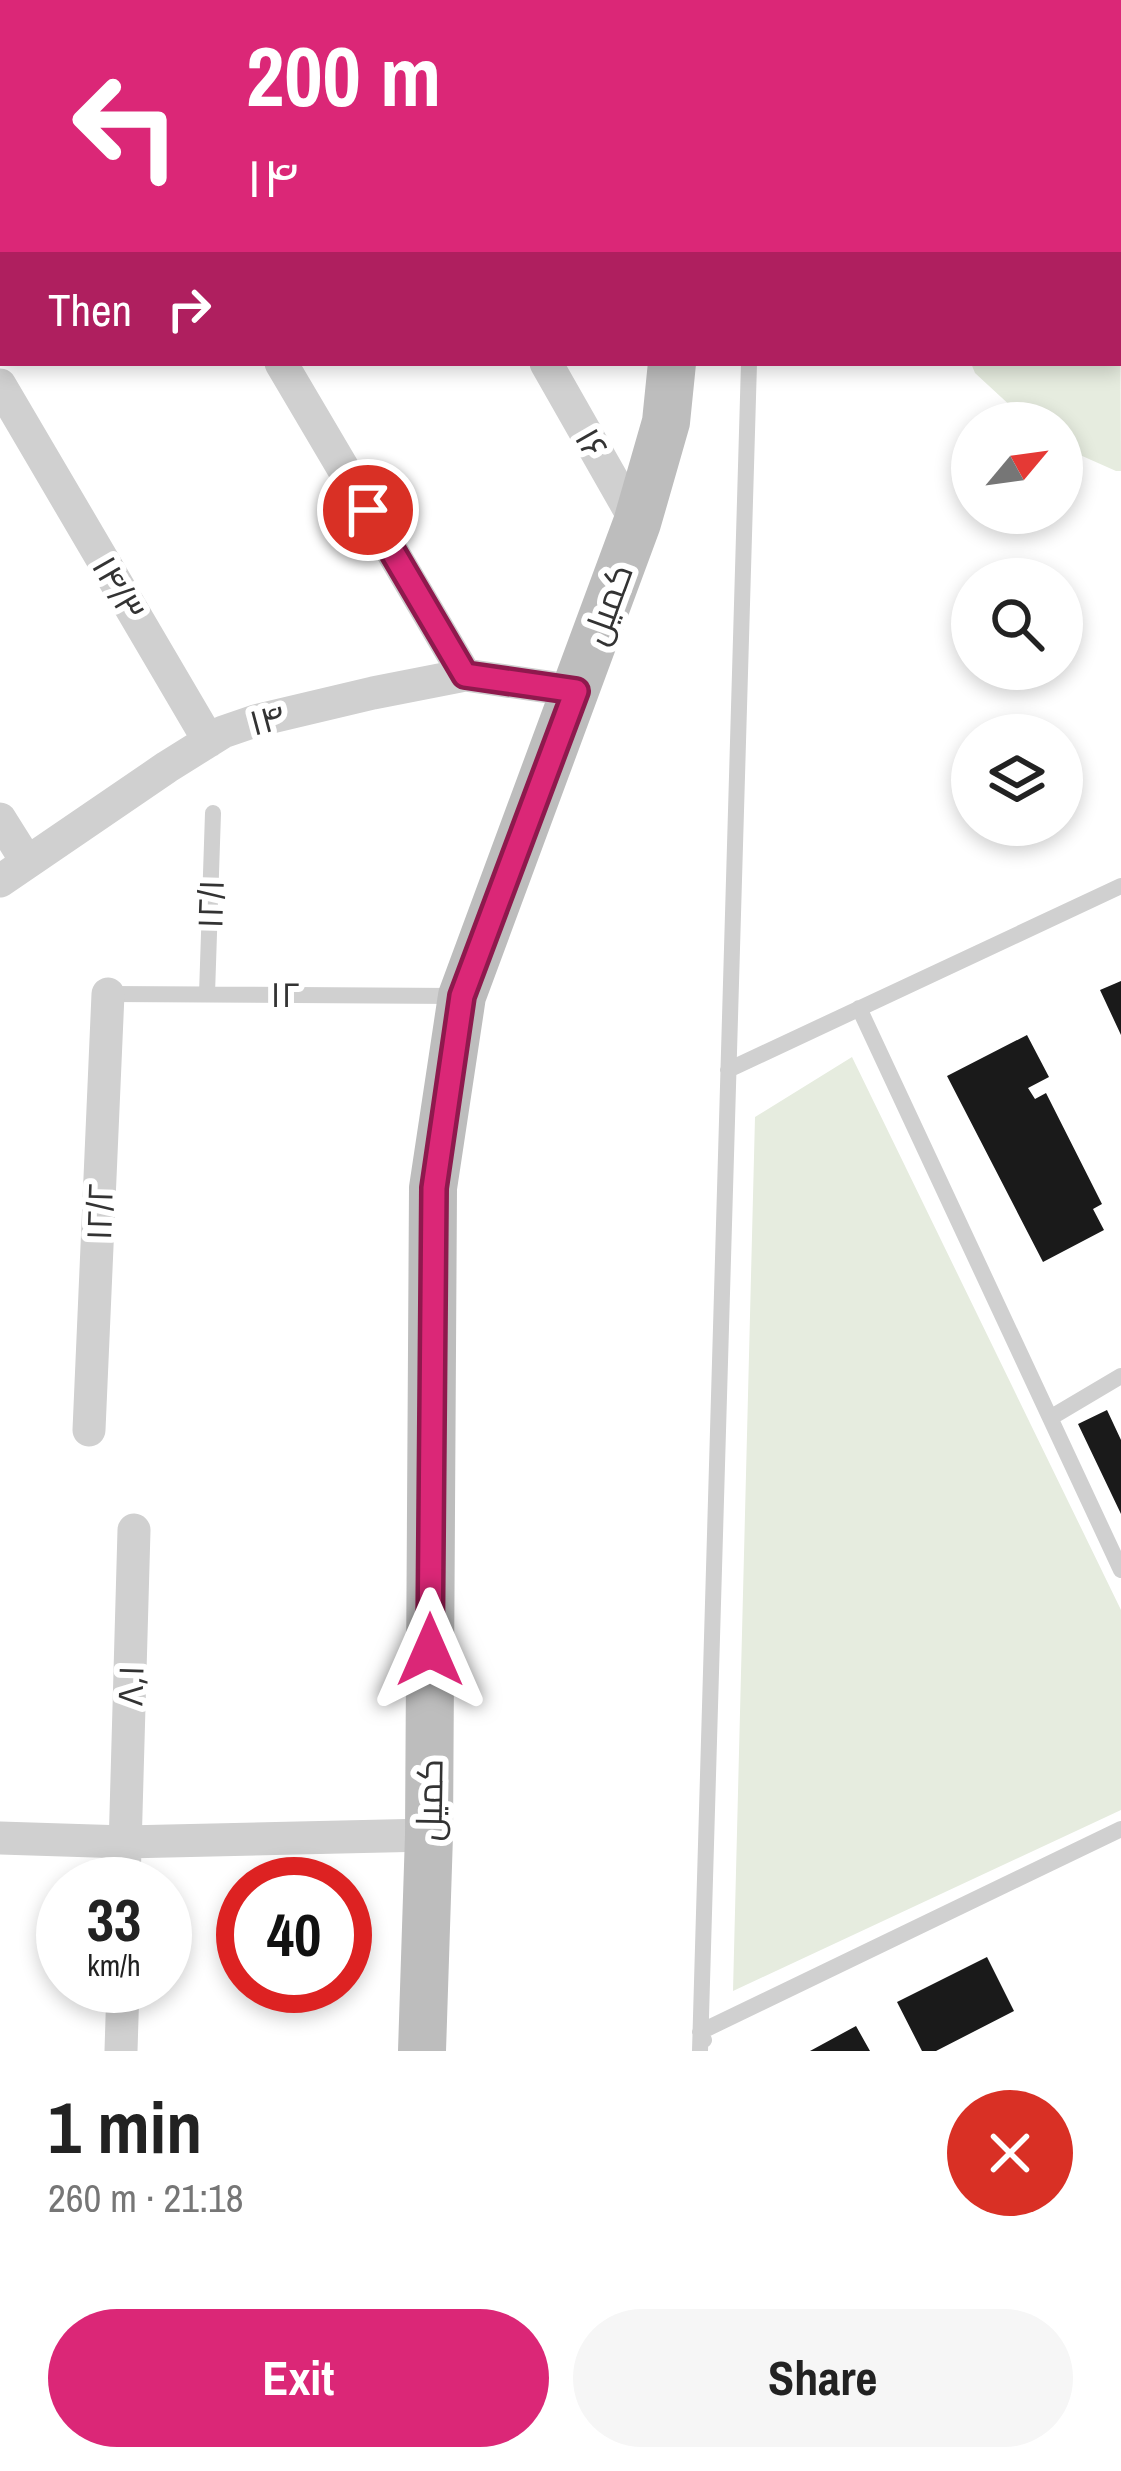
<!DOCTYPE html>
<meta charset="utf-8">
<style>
:root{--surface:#fff;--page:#f6f6f6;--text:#222;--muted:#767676;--accent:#db2777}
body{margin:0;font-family:"Archivo Narrow",Cairo,sans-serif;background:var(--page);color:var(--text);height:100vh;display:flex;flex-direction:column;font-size:45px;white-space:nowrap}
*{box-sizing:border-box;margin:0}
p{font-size:39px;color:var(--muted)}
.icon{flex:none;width:66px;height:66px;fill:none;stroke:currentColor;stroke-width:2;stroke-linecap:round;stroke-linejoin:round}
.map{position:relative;height:2051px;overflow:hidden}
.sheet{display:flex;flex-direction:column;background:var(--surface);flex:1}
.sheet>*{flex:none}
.top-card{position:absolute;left:0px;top:0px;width:1122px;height:366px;box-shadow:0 6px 18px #0003;background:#db2777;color:#fff;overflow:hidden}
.needle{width:78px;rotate:61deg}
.buttons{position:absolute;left:951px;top:402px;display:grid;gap:24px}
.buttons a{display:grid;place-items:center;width:132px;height:132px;border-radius:50%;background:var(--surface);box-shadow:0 6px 18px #0003;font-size:60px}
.speed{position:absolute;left:36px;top:1857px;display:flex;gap:24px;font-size:60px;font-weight:700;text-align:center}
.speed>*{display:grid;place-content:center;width:156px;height:156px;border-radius:50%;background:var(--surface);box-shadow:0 6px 18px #0003;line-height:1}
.speed small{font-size:30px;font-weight:400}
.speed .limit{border:18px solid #d22;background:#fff;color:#111}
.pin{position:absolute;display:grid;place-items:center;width:102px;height:102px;color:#fff;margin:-51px;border:6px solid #fff;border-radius:50%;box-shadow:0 3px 12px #0007}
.me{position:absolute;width:132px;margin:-66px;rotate:0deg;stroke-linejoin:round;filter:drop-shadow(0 0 9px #0008)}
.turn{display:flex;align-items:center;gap:42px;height:252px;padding:0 48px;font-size:54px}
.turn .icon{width:156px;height:156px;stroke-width:2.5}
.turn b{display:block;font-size:84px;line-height:102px}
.then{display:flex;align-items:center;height:114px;padding:0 48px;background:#0003;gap:24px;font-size:45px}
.round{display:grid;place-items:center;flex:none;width:126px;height:126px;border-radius:63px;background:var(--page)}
.headline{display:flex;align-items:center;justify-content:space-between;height:204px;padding:0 48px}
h1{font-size:72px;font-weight:800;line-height:90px}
.action{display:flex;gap:24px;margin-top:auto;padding:24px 48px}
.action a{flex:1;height:138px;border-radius:72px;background:var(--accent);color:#fff;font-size:48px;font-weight:800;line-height:138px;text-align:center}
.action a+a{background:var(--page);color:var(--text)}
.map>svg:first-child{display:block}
.green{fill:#e6ecdf}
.building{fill:#1a1a1a}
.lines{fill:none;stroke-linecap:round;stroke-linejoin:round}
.lane{stroke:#d0d0d0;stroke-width:16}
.street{stroke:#d0d0d0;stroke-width:33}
.secondary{stroke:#bdbdbd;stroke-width:48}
.route-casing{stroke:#8e194d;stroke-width:30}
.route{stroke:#db2777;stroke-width:21}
.labels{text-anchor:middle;stroke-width:12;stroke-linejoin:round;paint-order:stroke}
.street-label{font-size:36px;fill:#333;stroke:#fff}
</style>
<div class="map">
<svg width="1121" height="2051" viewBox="0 0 1121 2051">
<rect width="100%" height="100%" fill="#fff"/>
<path class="green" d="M1119,67L1121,471H1116L1062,447V423H1029L975,373L971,363H1119Z
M852,1057L1121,1610V1810L733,1991L755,1117Z"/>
<path class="building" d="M1121,981V1035L1100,990Z
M1027,1035L1049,1077L1028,1088L1035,1099L1046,1093L1102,1204L1093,1209L1104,1230L1043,1262L947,1076Z
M1107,1410L1121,1440V1514L1078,1424Z
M987,1957L1014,2011L936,2051H922L897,2002Z
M856,2026L870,2051H810Z"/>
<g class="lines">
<path class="lane" d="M805,3L806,0
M108,994L455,996
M207,994L213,813
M859,1008L1121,1570
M728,1070L1121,886
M1050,1418L1121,1376
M704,2040L700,2032L1121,1829
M700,2051L749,363"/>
<path class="street" d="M199,0L201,3
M338,0L340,3
M614,0L616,3
M264,3L269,0
M0,126L3,131
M281,363L465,675
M546,363L637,523
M0,385L209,741
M0,819L27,862
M0,881L167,767L223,732L255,721L373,693L465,675L576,691
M89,1430L108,994
M0,1838L125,1842L429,1835
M124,1884L134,1530
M121,2051L123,1986"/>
<path class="secondary" d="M422,2051L429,1835L433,1188L462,996L637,523L666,422L672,363"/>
</g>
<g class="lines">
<g class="route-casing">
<path id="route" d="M368,510L465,675L576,691L462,996L434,1188L430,1650"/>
</g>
<use href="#route" class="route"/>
</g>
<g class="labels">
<g class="street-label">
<text transform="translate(592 443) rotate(60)" y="13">۱۶</text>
<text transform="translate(119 588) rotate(60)" y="13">۱۴/۳</text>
<text transform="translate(607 604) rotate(-70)" y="13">کمیل</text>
<text transform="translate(267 719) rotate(-15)" y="13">۱۴</text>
<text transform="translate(210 904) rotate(-88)" y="13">۱۲/۱</text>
<text x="285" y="1007">۱۲</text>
<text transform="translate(99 1212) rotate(-88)" y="13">۱۲/۲</text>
<text transform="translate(130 1686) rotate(-88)" y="13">۸٫۱</text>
<text transform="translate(429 1800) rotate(-89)" y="13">کمیل</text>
</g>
</g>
</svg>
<div class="buttons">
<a><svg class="needle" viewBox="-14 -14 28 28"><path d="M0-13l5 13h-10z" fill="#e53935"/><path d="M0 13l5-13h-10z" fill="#767676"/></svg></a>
<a><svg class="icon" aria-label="search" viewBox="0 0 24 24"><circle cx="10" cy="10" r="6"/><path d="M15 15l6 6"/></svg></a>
<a><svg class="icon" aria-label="layers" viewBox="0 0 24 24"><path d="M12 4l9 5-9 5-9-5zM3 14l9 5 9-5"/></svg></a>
</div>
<div class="speed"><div>33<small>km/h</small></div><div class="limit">40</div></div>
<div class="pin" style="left:368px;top:510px;background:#d93025"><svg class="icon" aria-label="arrive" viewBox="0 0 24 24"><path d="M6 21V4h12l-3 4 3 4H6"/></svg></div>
<svg class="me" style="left:430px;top:1650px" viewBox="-20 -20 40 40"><path d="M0-17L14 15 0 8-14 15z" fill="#db2777" stroke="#fff" stroke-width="4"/></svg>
<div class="top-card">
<div class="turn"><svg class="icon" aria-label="left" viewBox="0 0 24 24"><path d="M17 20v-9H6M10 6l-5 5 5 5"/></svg><div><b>200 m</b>۱۴</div></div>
<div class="then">Then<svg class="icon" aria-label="right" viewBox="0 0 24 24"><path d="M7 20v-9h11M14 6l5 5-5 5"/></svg></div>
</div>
</div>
<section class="sheet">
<div class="headline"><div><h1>1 min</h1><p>260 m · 21:18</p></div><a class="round" style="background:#d93025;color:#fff"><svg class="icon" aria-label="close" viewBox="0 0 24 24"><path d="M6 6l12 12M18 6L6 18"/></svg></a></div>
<div class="action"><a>Exit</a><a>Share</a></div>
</section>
